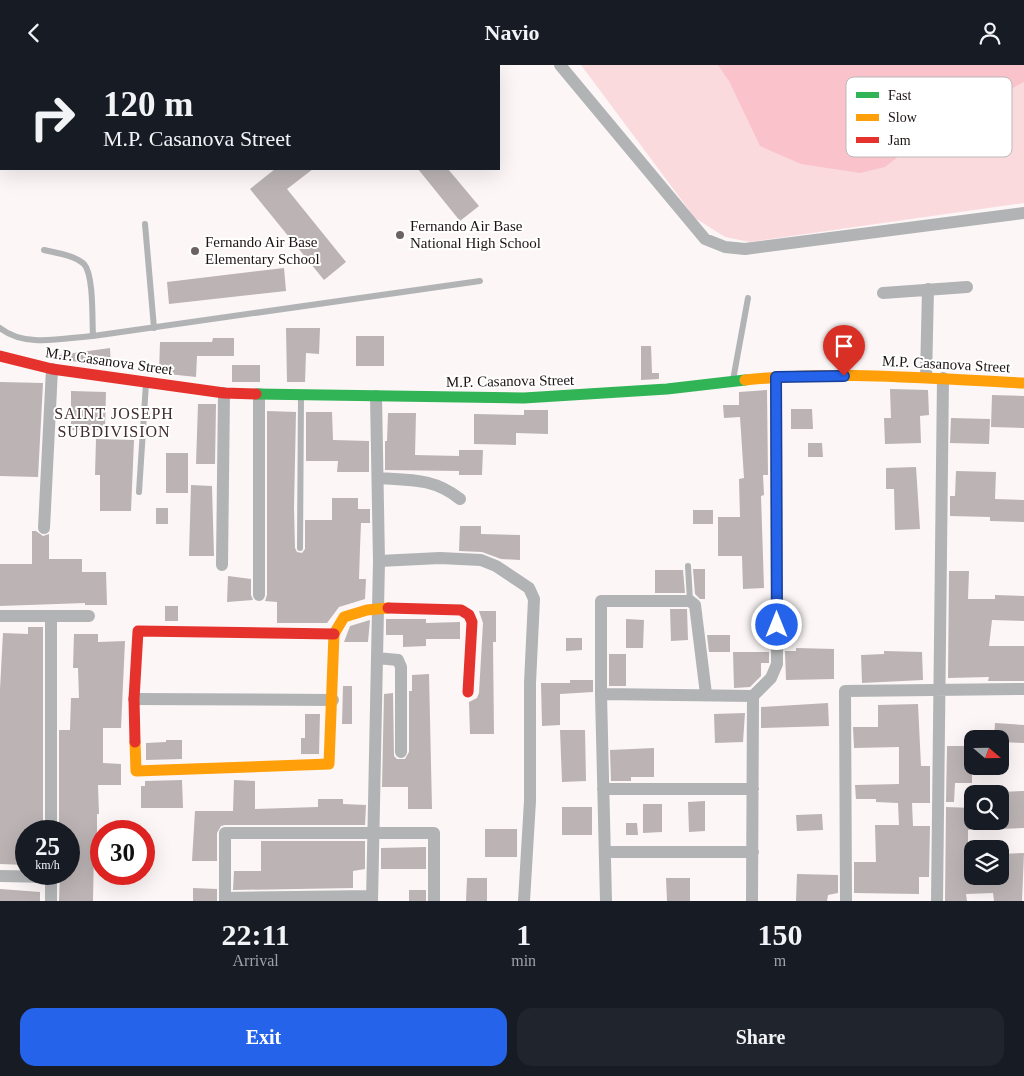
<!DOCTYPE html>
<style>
:root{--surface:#171b24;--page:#20242c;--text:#f1f3f6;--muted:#9ea1a6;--accent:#2563eb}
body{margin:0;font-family:Georgia,serif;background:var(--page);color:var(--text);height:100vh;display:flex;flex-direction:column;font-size:19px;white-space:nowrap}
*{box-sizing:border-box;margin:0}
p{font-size:16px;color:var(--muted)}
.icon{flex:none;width:28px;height:28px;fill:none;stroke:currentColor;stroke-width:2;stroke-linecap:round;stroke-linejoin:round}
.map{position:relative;height:836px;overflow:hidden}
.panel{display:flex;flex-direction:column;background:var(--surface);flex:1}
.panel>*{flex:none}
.banner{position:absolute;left:0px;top:0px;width:500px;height:105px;box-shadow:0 5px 20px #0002;background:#171b24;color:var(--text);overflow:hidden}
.needle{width:32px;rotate:110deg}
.fabs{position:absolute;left:964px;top:665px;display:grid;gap:10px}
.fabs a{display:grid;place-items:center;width:45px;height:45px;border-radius:10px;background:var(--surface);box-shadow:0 5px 20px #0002;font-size:25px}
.speed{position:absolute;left:15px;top:755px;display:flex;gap:10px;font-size:25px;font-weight:700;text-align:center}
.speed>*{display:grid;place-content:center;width:65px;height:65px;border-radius:50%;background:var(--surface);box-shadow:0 5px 20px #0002;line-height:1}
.speed small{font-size:12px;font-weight:400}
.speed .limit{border:8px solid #d22;background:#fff;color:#111}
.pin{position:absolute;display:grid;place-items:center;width:42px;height:42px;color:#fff;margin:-51px -21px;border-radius:50% 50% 50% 0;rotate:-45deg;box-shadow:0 0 5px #0007}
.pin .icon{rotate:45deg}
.me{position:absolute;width:55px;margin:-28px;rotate:0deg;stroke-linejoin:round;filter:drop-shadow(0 0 4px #0008)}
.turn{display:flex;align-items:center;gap:18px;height:105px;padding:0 20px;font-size:22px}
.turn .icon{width:65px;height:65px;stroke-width:2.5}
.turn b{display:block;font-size:35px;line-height:42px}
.eta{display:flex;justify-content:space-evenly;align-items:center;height:85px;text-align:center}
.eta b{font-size:30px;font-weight:700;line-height:35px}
.button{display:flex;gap:10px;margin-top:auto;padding:10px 20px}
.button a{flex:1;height:58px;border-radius:15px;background:var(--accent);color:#fff;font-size:20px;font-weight:700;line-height:58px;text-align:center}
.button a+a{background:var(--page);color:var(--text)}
header{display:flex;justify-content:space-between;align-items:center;height:65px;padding:0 20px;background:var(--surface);font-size:22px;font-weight:700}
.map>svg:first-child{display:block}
.green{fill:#fbdade}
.forest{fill:#fac2cb}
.building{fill:#bbb3b4}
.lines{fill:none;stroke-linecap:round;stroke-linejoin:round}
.lane{stroke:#b1b3b5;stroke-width:6}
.street{stroke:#b1b3b5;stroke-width:12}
.fast{stroke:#30b455;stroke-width:11}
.slow{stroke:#ff9f0a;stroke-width:11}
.jam{stroke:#e5322d;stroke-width:11}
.route-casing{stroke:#184099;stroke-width:12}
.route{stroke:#2563eb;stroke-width:9}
.poi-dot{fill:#6a6263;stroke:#fff;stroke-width:2}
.labels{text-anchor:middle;stroke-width:4;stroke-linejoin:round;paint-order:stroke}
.poi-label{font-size:15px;fill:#1c1314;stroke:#fff;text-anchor:start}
.street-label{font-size:15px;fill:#1c1314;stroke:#fff}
.neighbourhood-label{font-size:16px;letter-spacing:1px;fill:#402b2e;stroke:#fff}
.key{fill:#fff;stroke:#bbb8b8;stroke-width:1}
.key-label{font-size:14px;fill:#1c1314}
</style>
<header><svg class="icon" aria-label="back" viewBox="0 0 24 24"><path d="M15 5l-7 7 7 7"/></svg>Navio<svg class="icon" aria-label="person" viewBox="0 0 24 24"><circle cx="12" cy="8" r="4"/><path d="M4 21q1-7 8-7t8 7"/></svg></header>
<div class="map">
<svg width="1024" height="836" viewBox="0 0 1024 836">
<rect width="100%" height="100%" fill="#fcf6f6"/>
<path class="green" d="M581,0H1024V138L750,177L725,172L695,153Z"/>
<path class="forest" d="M718,0H1024V17L926,70L885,102L860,108L801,99L760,81L729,16Z"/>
<path class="building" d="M275,104H313L287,124L346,197L324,215L250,124Z
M418,104H448L479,141L460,156Z
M284,203L286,226L169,239L167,217Z
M286,263H320L319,289L306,288L305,317H287Z
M356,271H384V301H356Z
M213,273H234V291H197L196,312L159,308L160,277H212Z
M641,281H651L652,308H659V314L641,315Z
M110,283L111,302L52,293V291Z
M232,300H260V317H232Z
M0,317L43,318L38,412L0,411Z
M890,324L928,325L929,350L920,351L921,378L885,379L884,353H891Z
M767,325L768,410H763L764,430L761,431L764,523L743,524L742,491H718V452H740L739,414L744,413L740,352L724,353L723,340H739V327Z
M71,326L106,327L105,365H71Z
M992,330L1024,331V363L991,362Z
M198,339H216L215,399H196Z
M791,344H812L813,364H791Z
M524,345H548V369L516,368V380L474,379V349L524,350Z
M267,346L296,347L294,443L295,483L297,487L302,488L305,484V455H332V433H358V444H370V458H361L360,483L359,514H366L365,534L339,542L327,558H277V537L265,536L267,530Z
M306,347H332L333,375L369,376V407H337L338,396H306Z
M388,348H416L415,390L459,391V385H483L482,410H459V406L385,405V376H387Z
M951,353L990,354L989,379L950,378Z
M96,374L134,375L131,446H100V410H95Z
M808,378H822L823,392H808Z
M166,388H188V428H166Z
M916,402L920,464L895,465L894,424H886V403Z
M956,406L996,407L995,434L1024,435V457L990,456V452L950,451V431H955Z
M191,420L212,421L214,491H189Z
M156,443H168V459H156Z
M693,445H713V459H693Z
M460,461H481V469L520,470V495L501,494L482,487L459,486Z
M32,466H36L43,471L49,469V494H82V507H106L107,540H85V538L0,541V499H32Z
M693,504H705V534H700L695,529Z
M655,505H683L685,528H655Z
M949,506H969L968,534H995V530L1024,531V556L992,555L989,581H1024V616H988L989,612L948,613Z
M228,511L251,514V530L253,535L227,537Z
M165,541H178V556H165Z
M670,544H687L688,575L671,576Z
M479,546H496V577H493L494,669H470L469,637L477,633L479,628L483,558Z
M386,554H426V558L460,557V574H426V581L403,582V570H386Z
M626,554L644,555L643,583H626Z
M370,555L368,577H344L350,561Z
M28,562H43V766H26V800L0,799V624L3,568L28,569Z
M74,569H98V577L125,576L121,663H103V698L121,699V720H98L99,749H97V783L94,784L93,836H59L60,809H69V766H59V665H70L71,633H79L78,603H73Z
M707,570H730V587H709Z
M566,573H582V585L566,586Z
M796,583L834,584V614L786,615L785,586H796Z
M884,586L922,587L923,615L862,618L861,590L884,589Z
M733,587H769V598H761V611L750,622L734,623Z
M609,589H626V621H609Z
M429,609L432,744H408V722H382L384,629L393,628L394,691L397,694H405L409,687V626H412V610Z
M570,615H593V627L560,629V660L542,661L541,618H570Z
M343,621H352V659H342Z
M828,638L829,661L761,663V642Z
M918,639L921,701H930V738H912L913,761H930L929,812H919V829L854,828V797H876L875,760H899L898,738L876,737V734H856L855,720L899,719V682L854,683L853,662H878V640Z
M745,648L743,677L715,678L714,649Z
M305,649H320L319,689H301V673H305Z
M995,658L1024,660V678L1000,677V674H994Z
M560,665H585L586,716L562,717Z
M166,675H182V694L146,695V678L166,677Z
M947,681H972V718H955L954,737H946Z
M654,683V712H631V716H611L610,685Z
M182,715L183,743H141V721H145V716Z
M234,715L255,716V744L318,742V734H343V739L366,740L365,760H225L221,761L217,768V796H192L195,746H233Z
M1024,726V763L1000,764V727Z
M705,736V766L689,767L688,737Z
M643,739H662V767L643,768Z
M562,742H592V770H562Z
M946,742L972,743V764L968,765V787H972V812L1000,811V789L1024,788L1022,836H994L993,828L966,829L967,836H945Z
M822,749L823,765L797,766L796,750Z
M626,758H637L638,770H626Z
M485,764H517V792H485Z
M261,776H365V804L353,806V823L233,825L234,806H261Z
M426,782V804H381V783Z
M797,809L838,810V828L828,830L827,836H796Z
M467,813H487V836H466Z
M666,813H690V836H667Z
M193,823L217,824V836H193Z
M0,824L40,827V836H0Z
M409,825H426V836H409Z"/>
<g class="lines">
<path class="lane" d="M145,159L154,263
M44,185C56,188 74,190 84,199C94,210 92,255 93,271
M0,263C25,283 63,273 93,271L480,216
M733,315L748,233
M139,427L146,318
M300,483L301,331
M688,501L690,536"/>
<path class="street" d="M560,0L705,174L725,182L745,184L1024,148
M95,1L96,0
M274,1L276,0
M0,27L1,29
M883,228L967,222
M926,312L928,224
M378,413C410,415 434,413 460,434
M44,463L52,304
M379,496L440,493L481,495L496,501L529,523L534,534L530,618V736L524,836
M222,500L224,328
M259,530V329
M0,551H89
M51,551V766
M377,593L398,595L401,602V687
M601,629L753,631
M134,634L333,635
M603,724H753
M605,787H753
M0,811L51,812
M225,833L372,831
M51,836V809
M225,836V768H434V836
M372,836L379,496L376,331
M606,836L601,629V536H690L695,540L706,629
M752,836L753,631L771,613L777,599L776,312
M846,836L845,626L1024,624
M937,836L943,313"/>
<path class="fast" d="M256,329L524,333L667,324L745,315"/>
<path class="slow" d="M745,315C837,305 931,314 1024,318
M135,677L136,706L329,699L334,569L344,552L367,545L388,543"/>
<path class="jam" d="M0,291L52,304L224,328L256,329
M388,543L461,545L469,550L472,557L468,627
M135,677L134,634L138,566L334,569"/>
</g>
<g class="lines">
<g class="route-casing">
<path id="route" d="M777,560L776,312L844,311"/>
</g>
<use href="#route" class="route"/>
</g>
<g class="poi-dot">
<circle cx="400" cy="170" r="5"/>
<circle cx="195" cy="186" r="5"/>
</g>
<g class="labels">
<g class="poi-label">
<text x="410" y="166">Fernando Air Base<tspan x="410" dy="17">National High School</tspan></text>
<text x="205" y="182">Fernando Air Base<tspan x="205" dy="17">Elementary School</tspan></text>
</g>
<g class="street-label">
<text transform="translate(109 296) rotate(8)" y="5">M.P. Casanova Street</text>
<text transform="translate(946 299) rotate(3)" y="5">M.P. Casanova Street</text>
<text transform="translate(510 316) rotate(-1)" y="5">M.P. Casanova Street</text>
</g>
<g class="neighbourhood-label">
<text x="114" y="354">SAINT JOSEPH<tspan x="114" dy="18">SUBDIVISION</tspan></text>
</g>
</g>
<rect x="846" y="12" width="166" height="80" rx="8" class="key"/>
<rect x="856" y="27" width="23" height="6" fill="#30b455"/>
<rect x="856" y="49" width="23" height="7" fill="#ff9f0a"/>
<rect x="856" y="72" width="23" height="6" fill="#e5322d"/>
<g class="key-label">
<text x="888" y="35">Fast</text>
<text x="888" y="57">Slow</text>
<text x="888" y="80">Jam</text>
</g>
</svg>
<div class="fabs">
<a><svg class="needle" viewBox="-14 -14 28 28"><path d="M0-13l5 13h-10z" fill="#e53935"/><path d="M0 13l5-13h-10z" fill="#9ea1a6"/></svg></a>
<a><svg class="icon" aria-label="search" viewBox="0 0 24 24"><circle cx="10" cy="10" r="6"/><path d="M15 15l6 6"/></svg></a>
<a><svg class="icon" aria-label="layers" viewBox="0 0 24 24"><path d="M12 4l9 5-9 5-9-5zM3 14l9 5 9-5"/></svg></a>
</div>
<div class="speed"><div>25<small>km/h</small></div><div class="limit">30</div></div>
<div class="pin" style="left:844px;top:311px;background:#d93025"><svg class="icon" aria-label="arrive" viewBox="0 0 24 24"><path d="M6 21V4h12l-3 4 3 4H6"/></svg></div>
<svg class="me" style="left:777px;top:560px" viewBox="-20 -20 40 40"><circle r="17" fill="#2563eb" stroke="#fff" stroke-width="3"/><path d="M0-11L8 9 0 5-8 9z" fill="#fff"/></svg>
<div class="banner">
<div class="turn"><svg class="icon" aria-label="right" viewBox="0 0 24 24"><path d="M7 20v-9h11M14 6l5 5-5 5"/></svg><div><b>120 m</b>M.P. Casanova Street</div></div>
</div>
</div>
<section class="panel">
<div class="eta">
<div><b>22:11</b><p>Arrival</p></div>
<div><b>1</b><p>min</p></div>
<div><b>150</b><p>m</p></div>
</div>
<div class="button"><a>Exit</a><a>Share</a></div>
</section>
